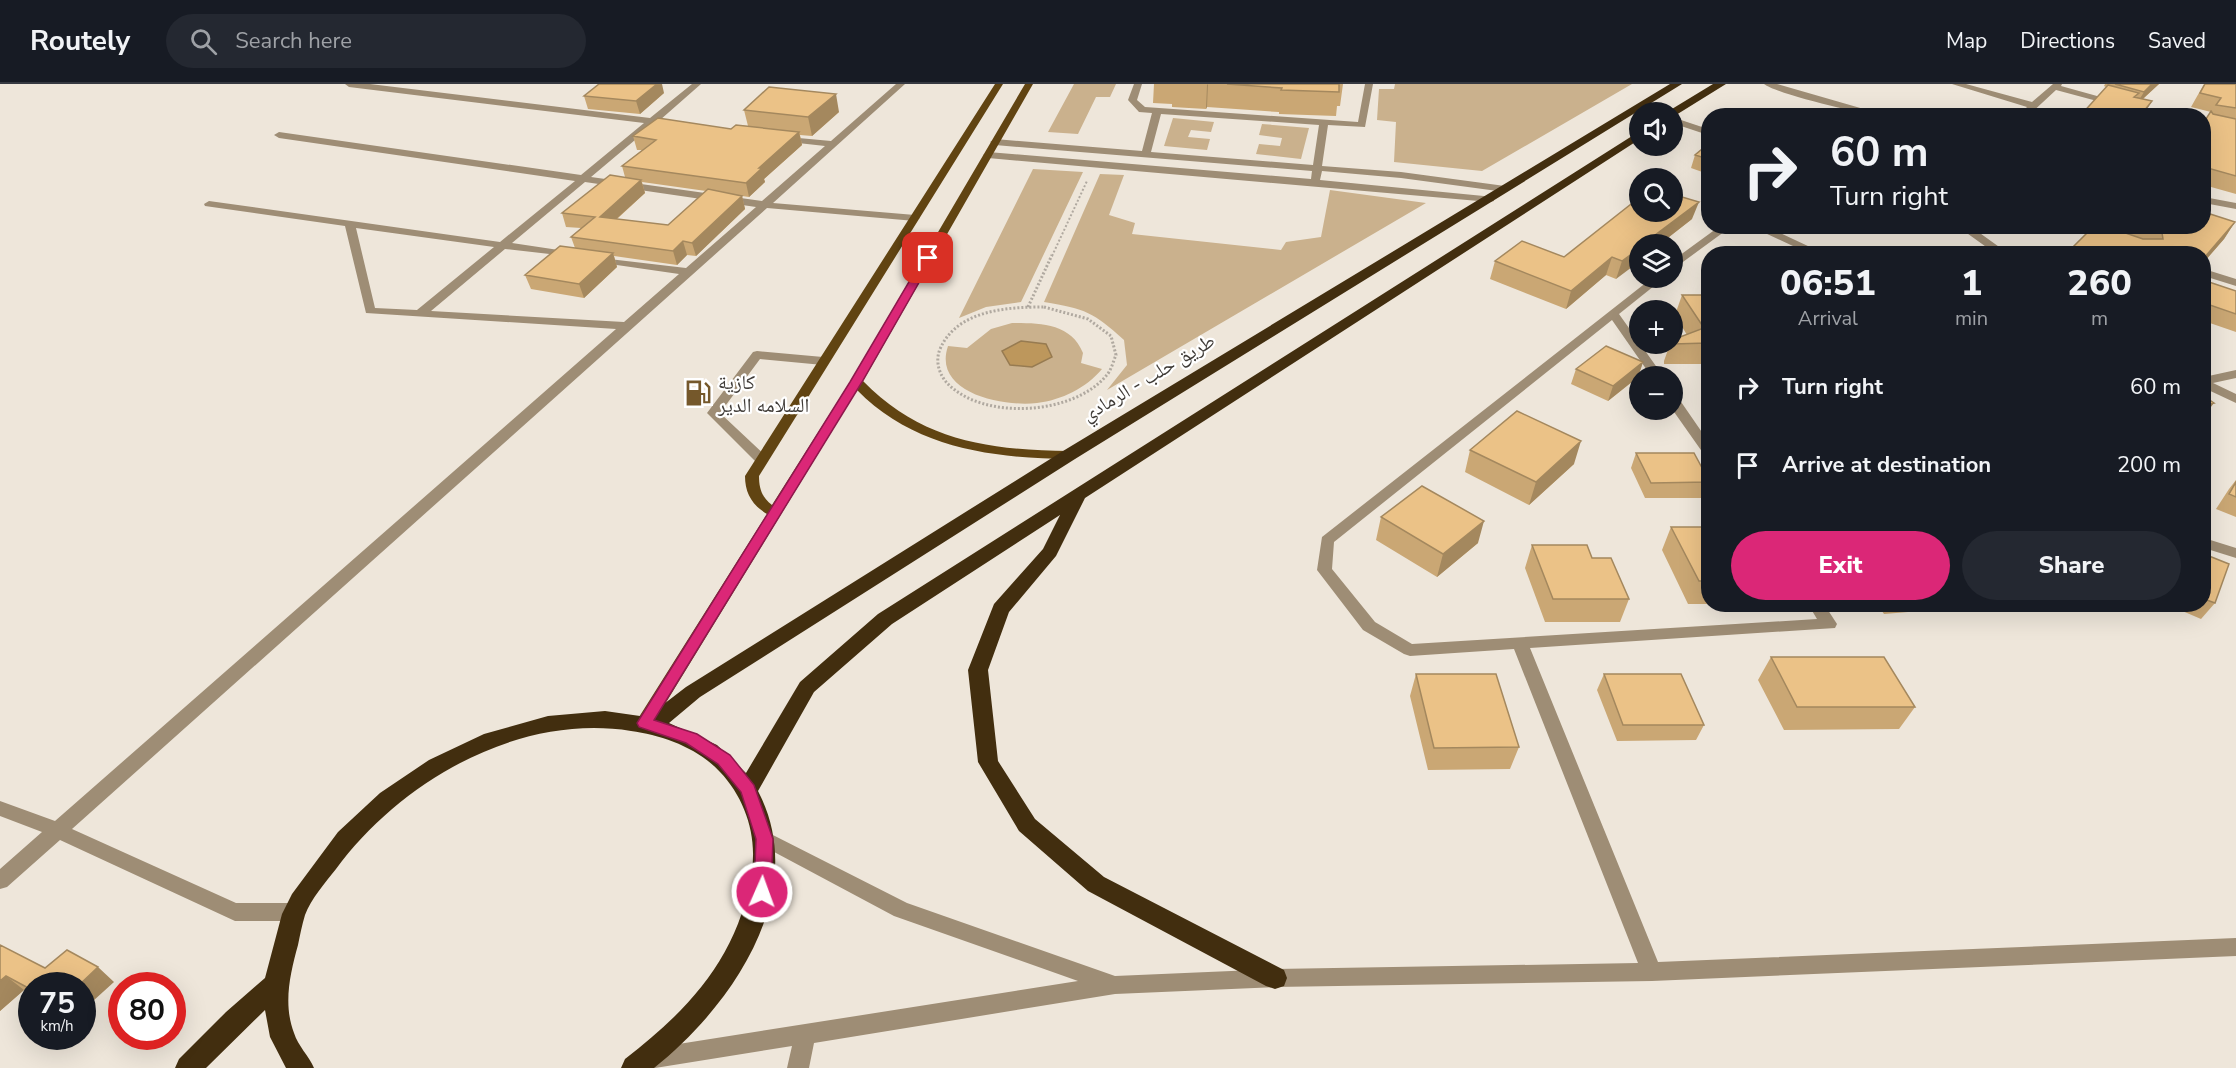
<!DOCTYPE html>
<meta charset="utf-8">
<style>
:root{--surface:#171b24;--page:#242831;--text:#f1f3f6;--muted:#9ea1a6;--line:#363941;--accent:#db2777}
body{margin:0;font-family:"Nunito Sans","Noto Naskh Arabic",sans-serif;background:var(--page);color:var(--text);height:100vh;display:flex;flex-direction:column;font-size:22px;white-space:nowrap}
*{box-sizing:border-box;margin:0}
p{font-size:20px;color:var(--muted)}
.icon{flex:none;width:33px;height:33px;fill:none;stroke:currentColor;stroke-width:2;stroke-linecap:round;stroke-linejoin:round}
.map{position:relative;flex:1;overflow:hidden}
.details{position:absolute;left:1701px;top:162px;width:510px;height:366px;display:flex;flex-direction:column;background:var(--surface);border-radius:24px;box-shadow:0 6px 24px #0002}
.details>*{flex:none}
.banner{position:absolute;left:1701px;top:24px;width:510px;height:126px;border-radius:24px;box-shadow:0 6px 24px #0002;background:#171b24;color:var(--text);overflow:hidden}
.tools{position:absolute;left:1629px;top:18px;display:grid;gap:12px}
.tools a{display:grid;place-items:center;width:54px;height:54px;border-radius:50%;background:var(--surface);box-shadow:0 6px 24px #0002;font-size:30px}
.speed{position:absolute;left:18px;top:888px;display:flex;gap:12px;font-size:30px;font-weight:700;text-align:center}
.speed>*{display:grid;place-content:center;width:78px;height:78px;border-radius:50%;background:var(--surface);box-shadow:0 6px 24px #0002;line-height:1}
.speed small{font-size:15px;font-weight:400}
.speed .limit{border:9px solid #d22;background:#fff;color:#111}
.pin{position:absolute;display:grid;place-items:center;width:51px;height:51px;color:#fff;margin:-26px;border-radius:12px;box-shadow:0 3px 9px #0006}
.me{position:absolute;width:66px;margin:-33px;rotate:2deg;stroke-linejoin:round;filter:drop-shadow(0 0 4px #0008)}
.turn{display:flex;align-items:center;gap:21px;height:126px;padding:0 30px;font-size:27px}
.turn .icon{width:78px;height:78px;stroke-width:2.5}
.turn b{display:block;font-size:42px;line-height:51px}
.eta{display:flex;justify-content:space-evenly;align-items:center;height:102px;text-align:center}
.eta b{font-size:36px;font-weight:800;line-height:42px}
.button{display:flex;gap:12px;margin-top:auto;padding:12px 30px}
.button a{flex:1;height:69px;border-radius:36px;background:var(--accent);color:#fff;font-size:24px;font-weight:800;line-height:69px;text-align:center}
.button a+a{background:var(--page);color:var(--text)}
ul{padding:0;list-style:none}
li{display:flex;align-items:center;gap:18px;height:78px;padding:0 30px}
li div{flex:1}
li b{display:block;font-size:22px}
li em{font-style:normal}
header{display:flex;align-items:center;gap:36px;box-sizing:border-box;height:84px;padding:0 30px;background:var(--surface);border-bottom:2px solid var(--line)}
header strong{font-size:28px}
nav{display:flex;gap:33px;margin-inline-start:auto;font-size:21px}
.search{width:420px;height:54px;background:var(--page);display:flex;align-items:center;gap:15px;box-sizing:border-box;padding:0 21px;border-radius:33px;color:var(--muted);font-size:22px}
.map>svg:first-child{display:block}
.green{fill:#cab18d}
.water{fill:#bd975c;stroke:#977b51;stroke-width:1.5}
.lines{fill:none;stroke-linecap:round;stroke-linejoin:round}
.path-far1{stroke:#b0a9a0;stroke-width:2;stroke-dasharray:2 2;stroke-linecap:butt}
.path{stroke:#b0a9a0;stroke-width:3;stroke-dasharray:2 2;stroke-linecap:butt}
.minor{fill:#9e8d75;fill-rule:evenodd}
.major{fill:#614412;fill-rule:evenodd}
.highway{fill:#422e0f;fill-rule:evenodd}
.wall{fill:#caa774;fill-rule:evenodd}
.shaded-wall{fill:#a4885e}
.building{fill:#ebc287;stroke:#a4885e;stroke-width:1.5}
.route{fill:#db2777;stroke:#8e194d;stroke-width:1.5}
.labels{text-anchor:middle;stroke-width:4.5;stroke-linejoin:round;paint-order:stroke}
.street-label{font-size:20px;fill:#3f3b37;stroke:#fff}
.poi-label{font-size:20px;fill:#3f3b37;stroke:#fff;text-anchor:start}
</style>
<header>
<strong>Routely</strong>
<div class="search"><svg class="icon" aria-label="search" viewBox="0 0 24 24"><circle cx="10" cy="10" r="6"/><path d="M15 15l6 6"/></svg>Search here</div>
<nav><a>Map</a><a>Directions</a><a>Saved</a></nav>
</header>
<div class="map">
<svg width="2236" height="984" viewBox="0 0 2236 984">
<rect width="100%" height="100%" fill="#eee6da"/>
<path class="green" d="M1074,0H1116L1110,13H1096L1078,50L1048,48Z
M1395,0H1632L1482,87L1394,78L1396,38L1377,36L1379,5H1394Z
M1173,34L1214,38L1211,48L1191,46L1188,53L1210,55L1207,66L1164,62Z
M1262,40L1309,44L1301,75L1256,70L1259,60L1280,62L1282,54L1259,51Z
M1033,85L1083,88L1021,218L986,223L959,234Z
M1100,90L1124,91L1109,131L1135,139L1132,150L1281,166L1286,158L1321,153L1330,106L1426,119L1107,306L1127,281L1124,256C1093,228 1086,225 1044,218Z
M1012,239C1040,239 1071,239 1083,269L1081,279L1102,285C1086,304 1062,316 1037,319C1003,323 932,309 948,262L967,264L991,245Z"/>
<path class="water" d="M1021,257L1046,260L1052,273L1032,283L1010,281L1002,267Z"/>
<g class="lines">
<path class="path-far1" d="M1052,172L1087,97"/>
<path class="path" d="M1028,223L1052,171
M1044,223L1088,235L1111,252L1116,271C1113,278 1111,287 1106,292C1073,331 983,337 947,299C939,290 935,277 940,265C957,226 1007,223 1044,223Z"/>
<path class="minor" d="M345,0H370L650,34L692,0H701L660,36L676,38V42L654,40L591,93L762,117L825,62L780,57L775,54L777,52L831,57L896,0H905L773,119L915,131L920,134L915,137L767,124L72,745L236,819H294L301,822L304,828L301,834L294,837H235L60,756L7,803L0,805V785L42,748L0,732V717L55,737L616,245L366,229L345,142L205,122L204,120L209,117L500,158L575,97L279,54L274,51L279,48L581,91L644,39L349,3ZM585,98L756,123L686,184L592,173V177L596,178L679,190L624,238L431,227L505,165L576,173V169L572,168L512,159ZM356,144L494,163L417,226L375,224Z
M1134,0H1142L1137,16L1145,23L1358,38L1365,0H1373L1365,43L1328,41L1322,82L1401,88L1505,102L1510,105L1505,108L1401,94L1322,87L1320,96L1494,113V117L1490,118L988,74L983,71L988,68L1311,95L1312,87L995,61L990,58L995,55L1142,67L1152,29L1139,28L1128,16ZM1161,30L1319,41L1313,81L1151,68Z
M1764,0H1777L1888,32C1868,32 1779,11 1764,0Z
M1952,0H1966L2032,18L2053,0H2062L2061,2L2169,32H2153L2056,6L2028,32H2018L2027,23Z
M1672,33L1708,45V51L1672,39Z
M2204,113L2236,119V125L2204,119Z
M1720,142H1732L1672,186V177Z
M1750,142H1765L1825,170H1810Z
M1957,142H1970L2009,170H1996Z
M2204,185L2236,195V202L2204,192Z
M1652,194H1664L1619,230L1663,292H1651L1612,236L1334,458L1332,485L1375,538L1412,560L1817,535L1808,520H1824L1837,540L1835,544L1530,564L1658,878L2236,854V872L1652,897L1275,903L1115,910L814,959L809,984H787L792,962L655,984L640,982L636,975L640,968L647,965L1078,897L894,832L759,760L756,755L759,750L765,747L907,819L1115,892L1275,885L1638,879L1514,565L1410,572L1404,570L1363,546L1317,486L1322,453Z
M757,267L823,273L829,277L823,281L760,275L720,329L766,372L768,375L761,379L756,378L707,329L753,268Z
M2236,286V294L2213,299L2236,310V319L2204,304V293Z
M1672,311L1677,312L1708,357V370L1703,369L1672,325Z
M2204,454L2236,464V474L2204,464Z"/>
<path class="major" d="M995,0H1003L759,392C759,405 762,413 772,421L850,298L1025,0H1033L863,297C922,357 988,366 1069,367L1076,371L1069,375C991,374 914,364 857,306L651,643L645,645L639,643L637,638L639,633L767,430C752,421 745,409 745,392Z"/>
<path class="highway" d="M1670,0H1682L1075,375L700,613L669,639L717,661L746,689L800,598L878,530L1640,47V55L1085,414L1056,472L1009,528L988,586L998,677L1035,735L1104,793L1284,886L1287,894L1284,902L1275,905L1266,902L1088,807L1019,747L978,678L968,586L994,520L1043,465L1060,431L892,540L814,608L758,707C811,808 732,922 654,984H621L625,975C691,924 740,871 752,785C757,750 744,713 720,688C698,664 662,651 631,647C518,629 401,697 336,785C325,799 311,815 305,831C302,841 300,851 298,861C290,890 283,920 294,949C298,962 309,972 314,984H286L270,953L265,926L206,984H175L179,975L226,928L265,894L282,830L292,810L338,748L380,709L429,676L484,650L548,632L605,627L647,633L686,603L1063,367Z
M1713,0H1726L1676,31L1667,28Z"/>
</g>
<path class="wall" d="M1154,0H1343L1340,22H1337L1336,32L1279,30V28L1207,23L1206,25L1172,23V20L1153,19Z
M2105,0H2159L2143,15V32L2106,3L2104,2Z
M2204,0H2236V110L2204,101V38L2211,28L2191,23Z
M664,9L640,30L588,25L584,12Z
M744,26L839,28L812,52L800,51L802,61L764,95L765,98L749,113L742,112L745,125L696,172L687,171L677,181L614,172L617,183L584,214L531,205L525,191L575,164L571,153L581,144L566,143L562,129L625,93L622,82L642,66H637L633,52L731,45L748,42ZM642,98L706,107L668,141L617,135L645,109Z
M1708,60V90L1691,84L1695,71Z
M1692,135L1660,160H1640L1616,195L1606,191L1566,225L1490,195L1495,177L1564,173Z
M2235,138L2224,155L2204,178V170H2069L2073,163L2094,142H2204Z
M2204,205L2236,207V248L2204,237Z
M1682,211H1708V280H1664V277L1670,260H1672L1687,251L1675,231Z
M1643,278L1638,293L1608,317L1571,300L1576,285Z
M1470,366L1574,380L1529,421L1465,388Z
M1636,369L1708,395V402L1704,414H1645L1631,384Z
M2236,396V433L2216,425L2229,405Z
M1381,433L1478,459L1437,493L1376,456Z
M1671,443H1708V520H1688L1662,466Z
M1532,461L1592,474L1629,515L1620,538H1545L1525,484Z
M2204,470L2215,519L2201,535L2166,520H2204Z
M1877,520H1947L1944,525L1884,530Z
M1771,573L1915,623L1899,645L1784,646L1758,596Z
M1416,590L1519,663L1510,685L1428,686L1410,612Z
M1604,590L1704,641L1696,656L1617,657L1597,606Z
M0,861L45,884L114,898L32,902V910L24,906L0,927Z"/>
<path class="shaded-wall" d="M657,0H662L664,9L640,30L636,17Z
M1208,0L1207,23L1206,25L1207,1Z
M2152,0H2159L2136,21L2144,8Z
M836,10L839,28L812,52L808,33Z
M2152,17L2143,32H2140Z
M799,48L802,61L764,95L765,98L749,113L746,99L759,84Z
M641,96L645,109L604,146L600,133Z
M742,112L745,125L696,172L692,159Z
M1699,118L1692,135L1660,160H1643Z
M2235,138L2224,155L2204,178V174Z
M683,157L687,171L677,181L673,167Z
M1640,164V177L1616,195L1622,177Z
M613,169L617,183L584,214L579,200Z
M1612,173L1606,191L1566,225L1571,207Z
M1643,278L1638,293L1608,317L1613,302Z
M2214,319L2204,332V321Z
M1581,357L1574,380L1529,421L1536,398Z
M1484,437L1478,459L1437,493L1443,470Z
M98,883L114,898L82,927V902H78Z
M6,892L24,906L0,927V897Z"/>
<path class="building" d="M599,0H657L636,17L584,12Z
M1227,0H1339V8L1281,6L1282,4Z
M2115,0H2152L2144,8Z
M2205,0H2236V24L2216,21L2221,14L2200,9Z
M2108,1L2139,9L2134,13L2152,17L2140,32H2080Z
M769,3L836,10L808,33L744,26Z
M2211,27L2213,30L2236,35V92L2204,83V38Z
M658,34L731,45L736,41L799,48L759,84H762L746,99L622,82L656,56L633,52Z
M1708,60V75L1695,71Z
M610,91L641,96L600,133L668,141L708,105L742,112L692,159L683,157L673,167L571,153L595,133L562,129Z
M1672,110L1699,118L1643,160H1640V164L1622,177L1612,173L1571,207L1495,177L1522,157L1564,173L1640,113V128H1672Z
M2204,128L2235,138L2204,174V170H2093L2073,163L2094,142H2105L2143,155H2163L2162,149L2140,142H2204Z
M560,162L613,169L579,200L525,191Z
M2209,198L2236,207V230L2204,219V205Z
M1682,211H1708V259L1672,260V256L1704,244Z
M1606,262L1643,278L1613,302L1576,285Z
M2204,312L2214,319L2204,321Z
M1517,327L1581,357L1536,398L1470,366Z
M1636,369H1694L1708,395V398L1651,399Z
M2236,398V413L2229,410Z
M1422,402L1484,437L1443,470L1381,433Z
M1671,443H1708V497H1699Z
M1532,461H1587L1592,474H1611L1629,515H1553Z
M2204,470L2229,480L2215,519L2204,515Z
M1771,573H1884L1915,623H1797Z
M1416,590H1496L1519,663L1434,664Z
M1604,590H1681L1704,641H1623Z
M0,861L45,884L67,866L98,883L78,902H32V906L6,892L0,897Z"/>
<path class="route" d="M928,171L933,174L862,298L654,636L697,650L730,671L754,701L773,755L771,808L769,813L762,816L756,813L754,808L756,755L741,708L718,680L686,659L639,643L637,639L850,298L923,174Z"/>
<defs>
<g id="fuel-bare" transform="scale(2.07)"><path d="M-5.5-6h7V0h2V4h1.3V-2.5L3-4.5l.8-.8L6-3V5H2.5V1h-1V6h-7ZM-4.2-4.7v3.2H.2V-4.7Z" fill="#75582b" stroke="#fff" stroke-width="2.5" paint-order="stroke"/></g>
</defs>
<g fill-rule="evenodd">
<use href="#fuel-bare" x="698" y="309"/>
</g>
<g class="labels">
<g class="street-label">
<text transform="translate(1148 293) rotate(-31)" y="7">طريق حلب - الرمادي</text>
</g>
<g class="poi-label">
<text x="718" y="305">كازية<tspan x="718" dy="23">السلامه الدير</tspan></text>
</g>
</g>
</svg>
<div class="tools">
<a><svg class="icon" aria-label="sound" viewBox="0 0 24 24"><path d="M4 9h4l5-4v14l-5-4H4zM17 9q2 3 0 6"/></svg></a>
<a><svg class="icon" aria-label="search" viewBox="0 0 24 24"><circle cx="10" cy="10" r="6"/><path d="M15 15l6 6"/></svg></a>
<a><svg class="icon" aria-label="layers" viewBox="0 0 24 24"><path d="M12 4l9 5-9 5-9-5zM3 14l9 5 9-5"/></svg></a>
<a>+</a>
<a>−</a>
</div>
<div class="speed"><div>75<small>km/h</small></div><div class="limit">80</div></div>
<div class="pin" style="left:928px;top:174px;background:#d93025"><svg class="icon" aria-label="arrive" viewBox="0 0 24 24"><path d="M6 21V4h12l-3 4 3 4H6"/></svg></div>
<svg class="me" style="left:762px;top:808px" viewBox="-20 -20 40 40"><circle r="17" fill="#db2777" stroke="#fff" stroke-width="3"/><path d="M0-11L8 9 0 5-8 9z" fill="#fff"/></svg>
<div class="banner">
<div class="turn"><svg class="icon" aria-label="right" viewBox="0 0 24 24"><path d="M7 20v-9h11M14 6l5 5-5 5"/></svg><div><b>60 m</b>Turn right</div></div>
</div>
<section class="details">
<div class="eta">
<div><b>06:51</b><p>Arrival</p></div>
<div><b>1</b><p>min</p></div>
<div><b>260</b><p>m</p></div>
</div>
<ul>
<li><svg class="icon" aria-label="right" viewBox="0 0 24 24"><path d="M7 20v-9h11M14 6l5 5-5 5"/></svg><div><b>Turn right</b></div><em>60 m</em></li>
<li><svg class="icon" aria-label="arrive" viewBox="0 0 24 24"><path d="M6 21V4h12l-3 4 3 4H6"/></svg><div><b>Arrive at destination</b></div><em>200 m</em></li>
</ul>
<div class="button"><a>Exit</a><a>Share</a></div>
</section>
</div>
